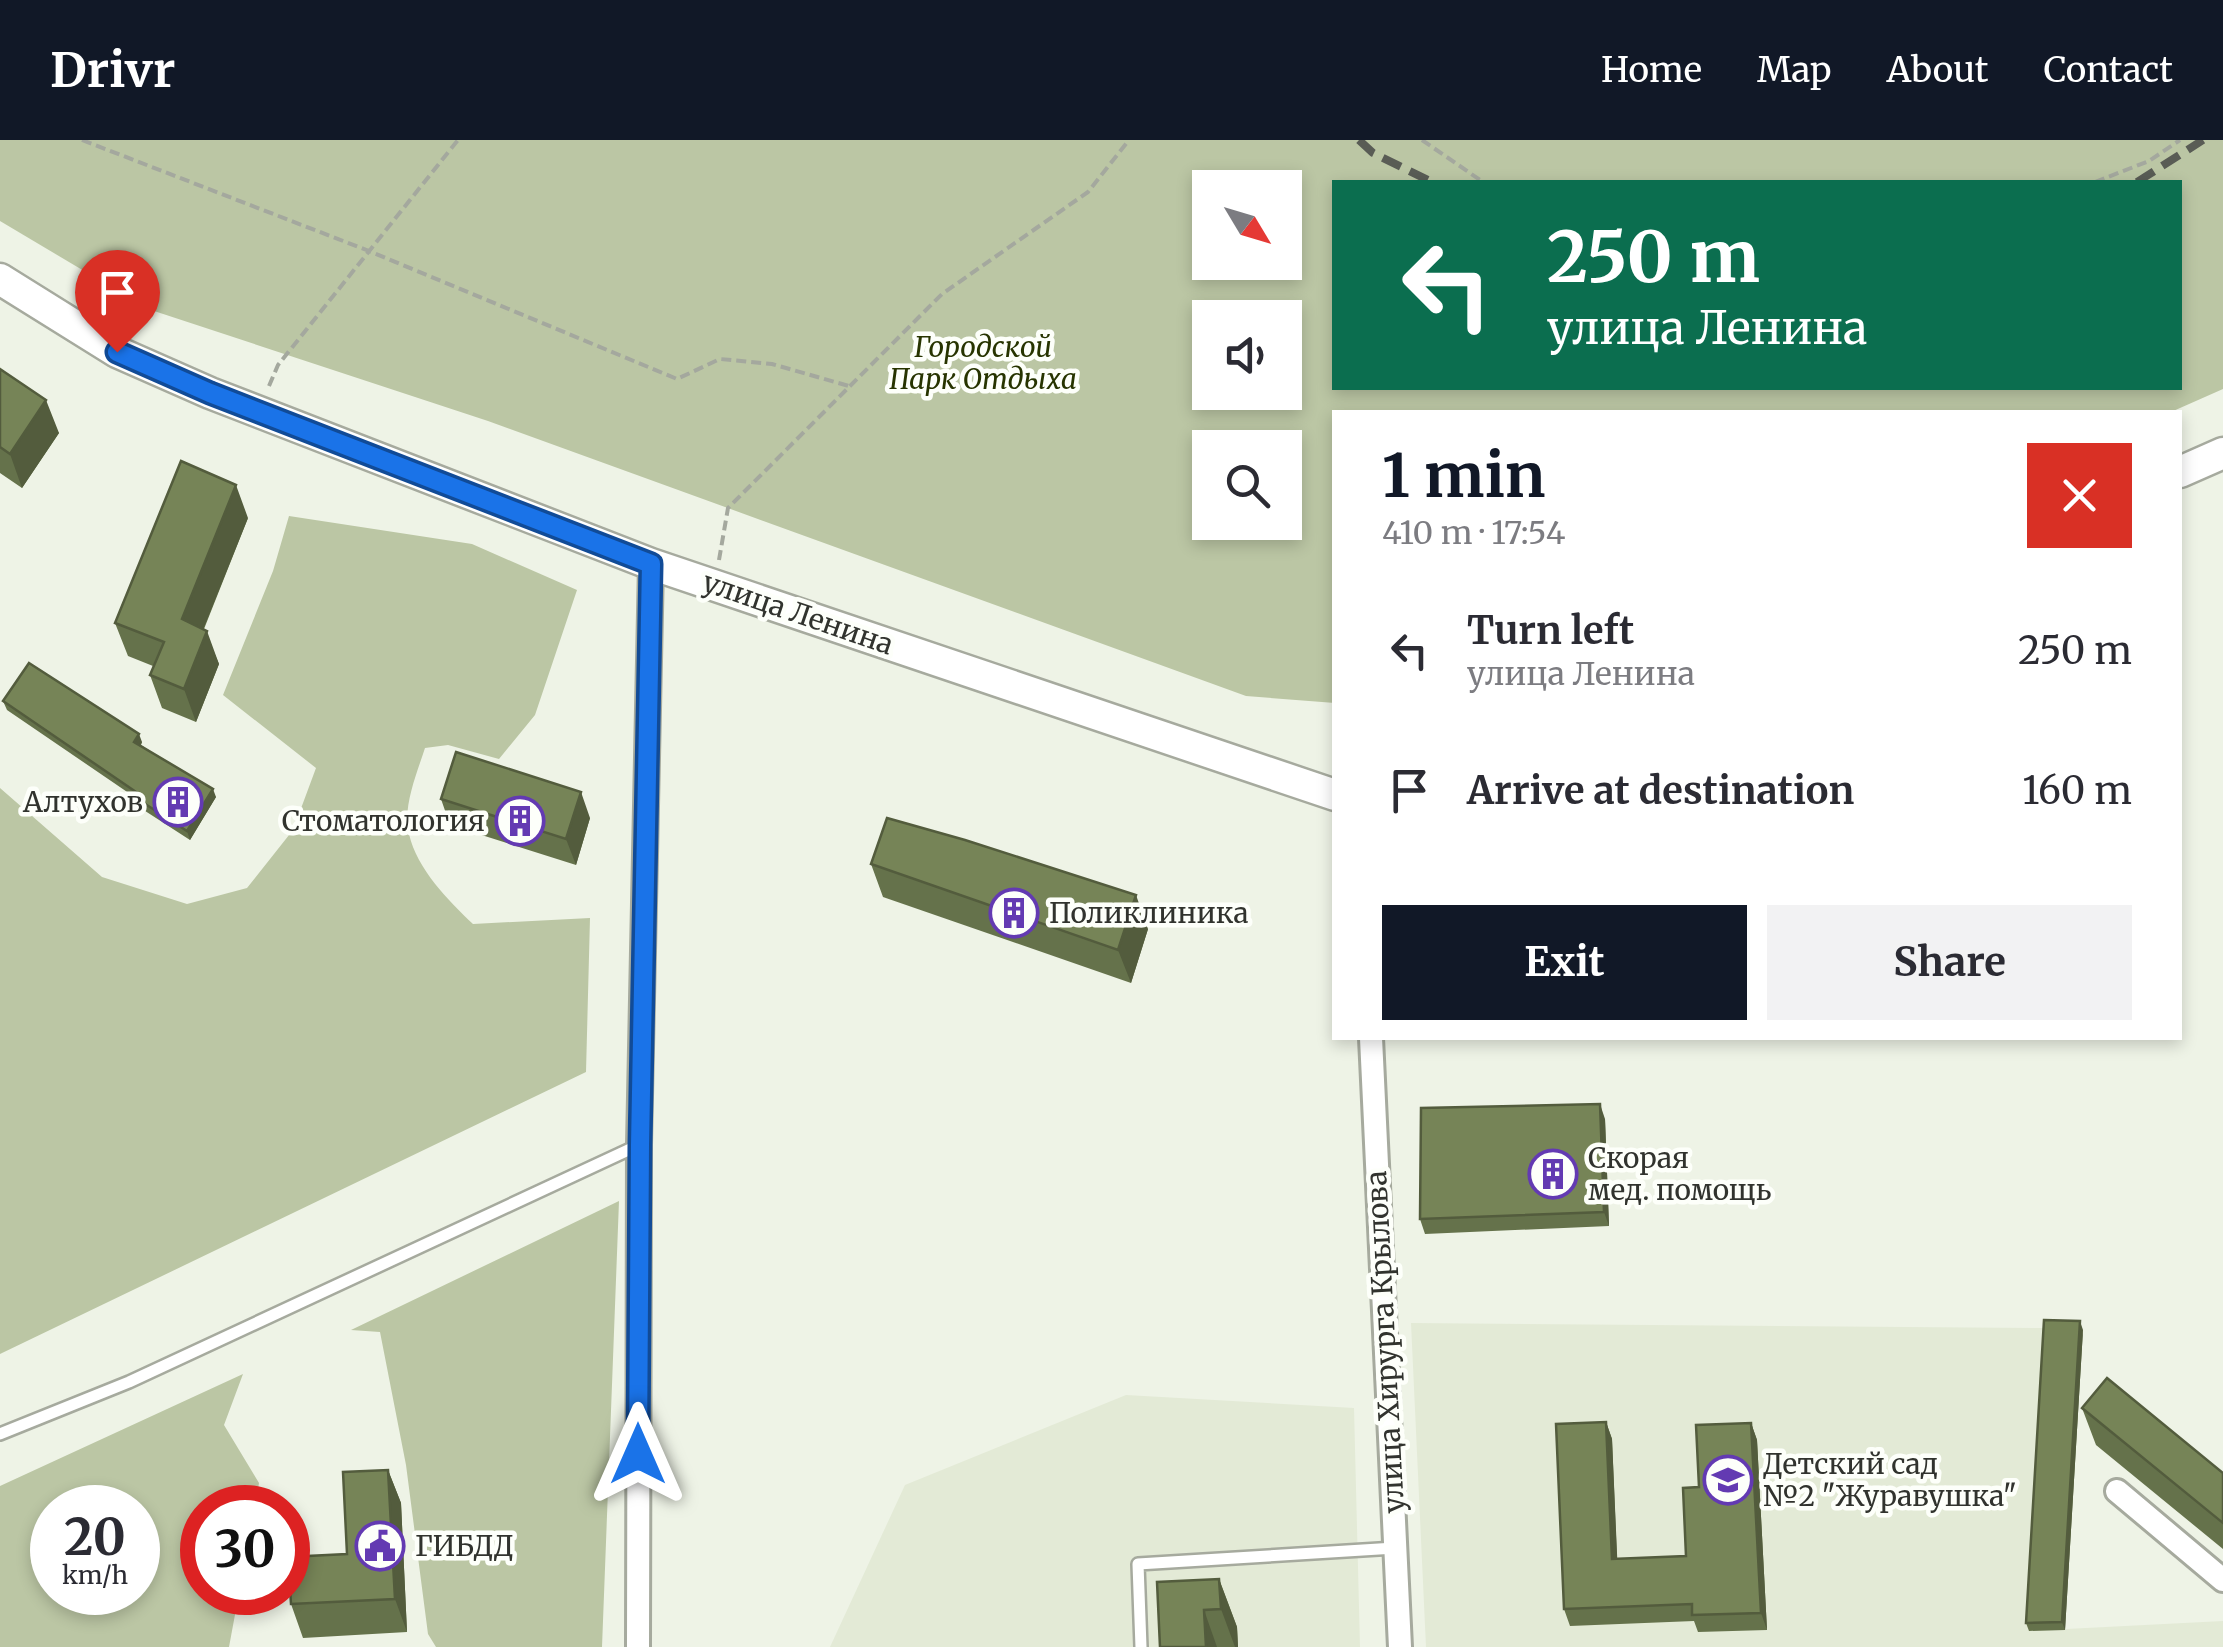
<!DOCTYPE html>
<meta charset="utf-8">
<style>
:root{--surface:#fff;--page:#f2f2f3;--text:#2b2b33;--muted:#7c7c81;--accent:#111827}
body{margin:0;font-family:Merriweather,serif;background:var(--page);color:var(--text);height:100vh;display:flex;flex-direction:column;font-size:38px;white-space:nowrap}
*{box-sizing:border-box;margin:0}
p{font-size:32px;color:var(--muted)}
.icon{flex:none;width:55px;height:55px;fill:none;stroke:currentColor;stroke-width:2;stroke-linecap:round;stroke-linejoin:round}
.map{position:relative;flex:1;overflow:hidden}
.side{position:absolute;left:1332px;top:270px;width:850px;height:630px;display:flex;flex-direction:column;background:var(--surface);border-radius:0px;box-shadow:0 5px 15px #0003}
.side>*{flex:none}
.hud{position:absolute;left:1332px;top:40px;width:850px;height:210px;border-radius:0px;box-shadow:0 5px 15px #0003;background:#0b6e4f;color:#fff;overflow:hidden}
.needle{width:65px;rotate:128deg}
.controls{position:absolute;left:1192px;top:30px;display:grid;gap:20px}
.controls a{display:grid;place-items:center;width:110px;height:110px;border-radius:0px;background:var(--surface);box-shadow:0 5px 15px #0003;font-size:50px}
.speed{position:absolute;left:30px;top:1345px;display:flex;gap:20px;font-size:50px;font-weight:700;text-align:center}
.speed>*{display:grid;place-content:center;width:130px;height:130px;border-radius:50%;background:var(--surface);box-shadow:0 5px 15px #0003;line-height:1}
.speed small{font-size:25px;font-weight:400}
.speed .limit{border:15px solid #d22;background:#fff;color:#111}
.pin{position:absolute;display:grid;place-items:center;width:85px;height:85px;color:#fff;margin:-102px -42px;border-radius:50% 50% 50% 0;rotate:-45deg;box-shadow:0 0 10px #0007}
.pin .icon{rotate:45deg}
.me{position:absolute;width:110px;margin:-55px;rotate:0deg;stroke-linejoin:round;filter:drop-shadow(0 0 8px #0008)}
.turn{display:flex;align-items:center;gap:35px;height:210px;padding:0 50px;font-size:45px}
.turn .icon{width:130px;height:130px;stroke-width:2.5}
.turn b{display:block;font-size:70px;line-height:85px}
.round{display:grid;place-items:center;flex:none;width:105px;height:105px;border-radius:0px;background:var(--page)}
.summary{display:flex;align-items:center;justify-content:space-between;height:170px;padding:0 50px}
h1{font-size:60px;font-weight:700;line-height:75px;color:var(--accent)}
.primary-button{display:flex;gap:20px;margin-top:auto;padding:20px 50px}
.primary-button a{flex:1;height:115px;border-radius:0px;background:var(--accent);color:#fff;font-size:40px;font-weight:700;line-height:115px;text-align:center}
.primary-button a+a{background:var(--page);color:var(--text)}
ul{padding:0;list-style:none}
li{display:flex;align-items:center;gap:30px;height:140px;padding:0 50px}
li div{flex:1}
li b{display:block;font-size:38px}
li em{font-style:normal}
header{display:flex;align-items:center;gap:60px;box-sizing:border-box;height:140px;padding:0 50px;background:var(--accent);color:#fff}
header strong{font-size:48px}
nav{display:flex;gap:55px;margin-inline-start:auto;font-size:35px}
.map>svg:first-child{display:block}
.built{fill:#e3ead6}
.green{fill:#bbc6a4;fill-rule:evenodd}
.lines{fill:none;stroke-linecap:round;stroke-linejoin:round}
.service-casing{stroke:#a6aa9e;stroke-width:16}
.minor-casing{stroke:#a6aa9e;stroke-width:28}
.tertiary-casing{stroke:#a6aa9e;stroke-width:35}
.path{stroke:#a4a89e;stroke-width:4;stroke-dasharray:10 5;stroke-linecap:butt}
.service{stroke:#fff;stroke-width:11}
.minor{stroke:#fff;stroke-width:22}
.tertiary{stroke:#fff;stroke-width:30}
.rail{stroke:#595c55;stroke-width:8;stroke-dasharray:20 10;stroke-linecap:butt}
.wall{fill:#65724b}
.shaded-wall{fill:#535c3d}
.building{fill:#768457;stroke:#535c3d;stroke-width:2.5}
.route-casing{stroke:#114b97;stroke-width:25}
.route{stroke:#1a73e8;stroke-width:18}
.labels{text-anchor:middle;stroke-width:9;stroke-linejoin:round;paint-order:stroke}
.park-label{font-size:28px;font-style:italic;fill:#273400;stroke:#fdfffa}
.street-label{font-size:28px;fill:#31332e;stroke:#fdfffa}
.poi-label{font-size:28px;fill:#31332e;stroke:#fdfffa;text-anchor:start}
</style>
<header>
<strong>Drivr</strong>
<nav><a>Home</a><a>Map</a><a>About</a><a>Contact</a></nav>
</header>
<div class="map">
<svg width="2223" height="1507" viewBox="0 0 2223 1507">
<rect width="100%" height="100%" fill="#eef3e6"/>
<path class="built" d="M1411,1183L2047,1188L2029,1491L2223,1481V1507H1426Z
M1126,1255L1354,1268L1360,1507H830L905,1345Z"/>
<path class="green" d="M0,0H2223V249L2171,272H1335V563L1246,556L488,281L148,169L0,81ZM1335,42H2180V248H1335ZM1210,48H1285V122H1210ZM1210,178H1285V252H1210ZM1210,308H1285V382H1210Z
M289,376L472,404L577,450L535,575L499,619L448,605L425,608C417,633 402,668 409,694C417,729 448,760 473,784L590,778L586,932L0,1214V648L102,737L187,764L247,748L293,690L316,628L223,555L273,431Z
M619,1061L602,1507H436L428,1494L406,1325L380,1192L351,1190Z
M243,1234L224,1285L259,1343L255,1367L202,1368V1452L239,1453L229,1507H0V1346ZM52,1368H138V1452H52Z"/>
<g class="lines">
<g class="service-casing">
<path id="service" d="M0,1294L129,1242L639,1005
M1141,1507L1138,1424L1395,1408"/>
</g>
<g class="minor-casing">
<path id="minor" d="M1371,898L1400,1507
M2117,1351L2223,1440
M638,1507L639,1005L651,424"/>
</g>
<g class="tertiary-casing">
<path id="tertiary" d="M0,139L117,212L210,253L651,424L1335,655
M2180,332L2223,313"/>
</g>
<path class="path" d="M82,0L369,111L677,239L720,219L772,224L849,246
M1422,0L1483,42
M2095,42L2149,21L2180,0
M269,246L278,225L458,0
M719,420L728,368L942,154L1088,52L1129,0"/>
<use href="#service" class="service"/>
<use href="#minor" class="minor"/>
<use href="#tertiary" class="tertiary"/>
<path class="rail" d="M1359,0L1373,13L1432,42
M2137,42L2203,0"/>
</g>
<path class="wall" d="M0,229L59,293L22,348L0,333Z
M248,378L204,489L219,524L196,582L162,568L150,535L153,526L128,516L115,483Z
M3,561L142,602L141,605L216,657L190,700L139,667L136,658L7,570Z
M441,659L590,678L576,725L450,685Z
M871,724L1148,789L1131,843L883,757Z
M1605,979L1609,1086L1425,1094L1420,1079Z
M2083,1190L2065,1490L2029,1491L2026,1483Z
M2082,1268L2223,1333V1409L2096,1305Z
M1606,1282L1612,1299L1617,1419L1686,1416L1699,1347L1751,1283L1757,1300L1767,1490L1698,1492L1694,1481L1570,1486L1564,1469Z
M388,1330L401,1363L407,1492L303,1498L291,1464L347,1414Z
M1219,1439L1237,1487L1238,1507H1160Z"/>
<path class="shaded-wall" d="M46,260L59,293L22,348L10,314Z
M236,345L248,378L194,512L182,479Z
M207,491L219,524L196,582L184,549Z
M139,594L142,602L138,610L134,602Z
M213,649L216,657L190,700L187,691Z
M581,652L590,678L576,725L566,699Z
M1136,755L1148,789L1131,843L1118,810Z
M1600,964L1605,979L1609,1086L1604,1072Z
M2080,1181L2083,1190L2065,1490L2062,1482Z
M1606,1282L1612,1299L1618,1436L1612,1419Z
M1751,1283L1757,1300L1767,1490L1761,1473Z
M388,1330L401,1363L407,1492L395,1459Z
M1219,1439L1237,1487L1238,1507H1235L1221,1469Z
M1204,1470L1217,1507H1206Z"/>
<path class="building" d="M0,229L46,260L10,314L0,307Z
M181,321L236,345L182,479L207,491L184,549L150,535L164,502L115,483Z
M29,523L139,594L134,602L213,649L187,691L136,658L139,654L3,561Z
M456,612L581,652L566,699L441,659Z
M887,678L965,700L1136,755L1118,810L871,724Z
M1600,964L1604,1072L1420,1079L1421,968Z
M2044,1180L2080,1181L2062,1482L2026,1483Z
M2107,1238L2223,1333V1383L2082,1268Z
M1606,1282L1612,1419L1686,1416L1683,1348L1699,1347L1696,1285L1751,1283L1761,1473L1692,1475V1464L1564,1469L1556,1284Z
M388,1330L395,1459L291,1464L288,1417L347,1414L343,1332Z
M1219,1439L1221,1469L1204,1470L1206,1507H1160L1157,1442Z"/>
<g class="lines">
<g class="route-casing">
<path id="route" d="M117,212L210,253L651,424L640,1005L638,1314"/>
</g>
<use href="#route" class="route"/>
</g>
<defs>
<g id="building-ring" transform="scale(2.5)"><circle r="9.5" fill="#fdfffa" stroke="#633ab2" stroke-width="1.5"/><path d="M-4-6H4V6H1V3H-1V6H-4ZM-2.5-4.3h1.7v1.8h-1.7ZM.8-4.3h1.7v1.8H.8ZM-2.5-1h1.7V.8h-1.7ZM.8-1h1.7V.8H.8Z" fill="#633ab2"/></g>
<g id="school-ring" transform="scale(2.5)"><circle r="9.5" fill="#fdfffa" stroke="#633ab2" stroke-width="1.5"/><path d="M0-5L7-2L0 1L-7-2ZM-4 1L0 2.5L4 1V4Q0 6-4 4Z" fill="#633ab2"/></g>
<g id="civic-ring" transform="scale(2.5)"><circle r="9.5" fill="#fdfffa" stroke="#633ab2" stroke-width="1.5"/><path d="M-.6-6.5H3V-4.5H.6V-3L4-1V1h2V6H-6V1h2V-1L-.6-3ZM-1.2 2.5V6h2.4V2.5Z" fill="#633ab2"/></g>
</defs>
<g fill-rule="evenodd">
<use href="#building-ring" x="178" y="662"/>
<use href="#building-ring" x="520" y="681"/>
<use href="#building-ring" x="1014" y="773"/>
<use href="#building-ring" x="1553" y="1034"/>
<use href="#school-ring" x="1728" y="1340"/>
<use href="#civic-ring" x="380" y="1406"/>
</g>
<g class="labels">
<g class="park-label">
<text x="983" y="217">Городской<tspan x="983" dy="32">Парк Отдыха</tspan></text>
</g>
<g class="street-label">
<text transform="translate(798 473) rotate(19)" y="10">улица Ленина</text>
<text transform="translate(1385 1202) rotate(-93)" y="10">улица Хирурга Крылова</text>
</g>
<g class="poi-label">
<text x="143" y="672" text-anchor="end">Алтухов</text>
<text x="485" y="691" text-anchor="end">Стоматология</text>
<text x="1049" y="783">Поликлиника</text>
<text x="1588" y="1028">Скорая<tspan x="1588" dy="32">мед. помощь</tspan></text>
<text x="1763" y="1334">Детский сад<tspan x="1763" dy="32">№2 "Журавушка"</tspan></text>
<text x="415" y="1416">ГИБДД</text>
</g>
</g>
</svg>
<div class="controls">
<a><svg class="needle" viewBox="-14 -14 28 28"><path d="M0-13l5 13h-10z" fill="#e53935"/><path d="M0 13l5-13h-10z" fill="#7c7c81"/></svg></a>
<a><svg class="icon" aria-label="sound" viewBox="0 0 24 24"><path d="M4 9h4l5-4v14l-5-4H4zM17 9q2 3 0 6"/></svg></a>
<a><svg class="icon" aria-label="search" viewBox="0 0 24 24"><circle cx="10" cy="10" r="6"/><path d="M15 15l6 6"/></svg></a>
</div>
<div class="speed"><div>20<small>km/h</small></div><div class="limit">30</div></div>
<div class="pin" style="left:117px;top:212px;background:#d93025"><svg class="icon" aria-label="arrive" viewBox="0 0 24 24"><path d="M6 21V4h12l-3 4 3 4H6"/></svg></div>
<svg class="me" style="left:638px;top:1314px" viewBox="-20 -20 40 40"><path d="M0-17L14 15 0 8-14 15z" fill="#1a73e8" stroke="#fff" stroke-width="4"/></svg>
<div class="hud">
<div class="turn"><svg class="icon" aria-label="left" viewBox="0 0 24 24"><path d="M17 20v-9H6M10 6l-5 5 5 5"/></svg><div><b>250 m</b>улица Ленина</div></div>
</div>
<section class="side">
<div class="summary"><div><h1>1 min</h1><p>410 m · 17:54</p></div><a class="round" style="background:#d93025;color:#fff"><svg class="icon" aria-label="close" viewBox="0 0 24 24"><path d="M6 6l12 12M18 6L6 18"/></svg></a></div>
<ul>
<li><svg class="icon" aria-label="left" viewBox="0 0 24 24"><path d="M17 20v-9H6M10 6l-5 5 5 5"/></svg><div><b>Turn left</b><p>улица Ленина</p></div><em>250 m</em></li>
<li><svg class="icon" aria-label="arrive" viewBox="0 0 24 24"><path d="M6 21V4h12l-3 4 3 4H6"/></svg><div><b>Arrive at destination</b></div><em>160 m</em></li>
</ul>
<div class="primary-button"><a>Exit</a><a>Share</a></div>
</section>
</div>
